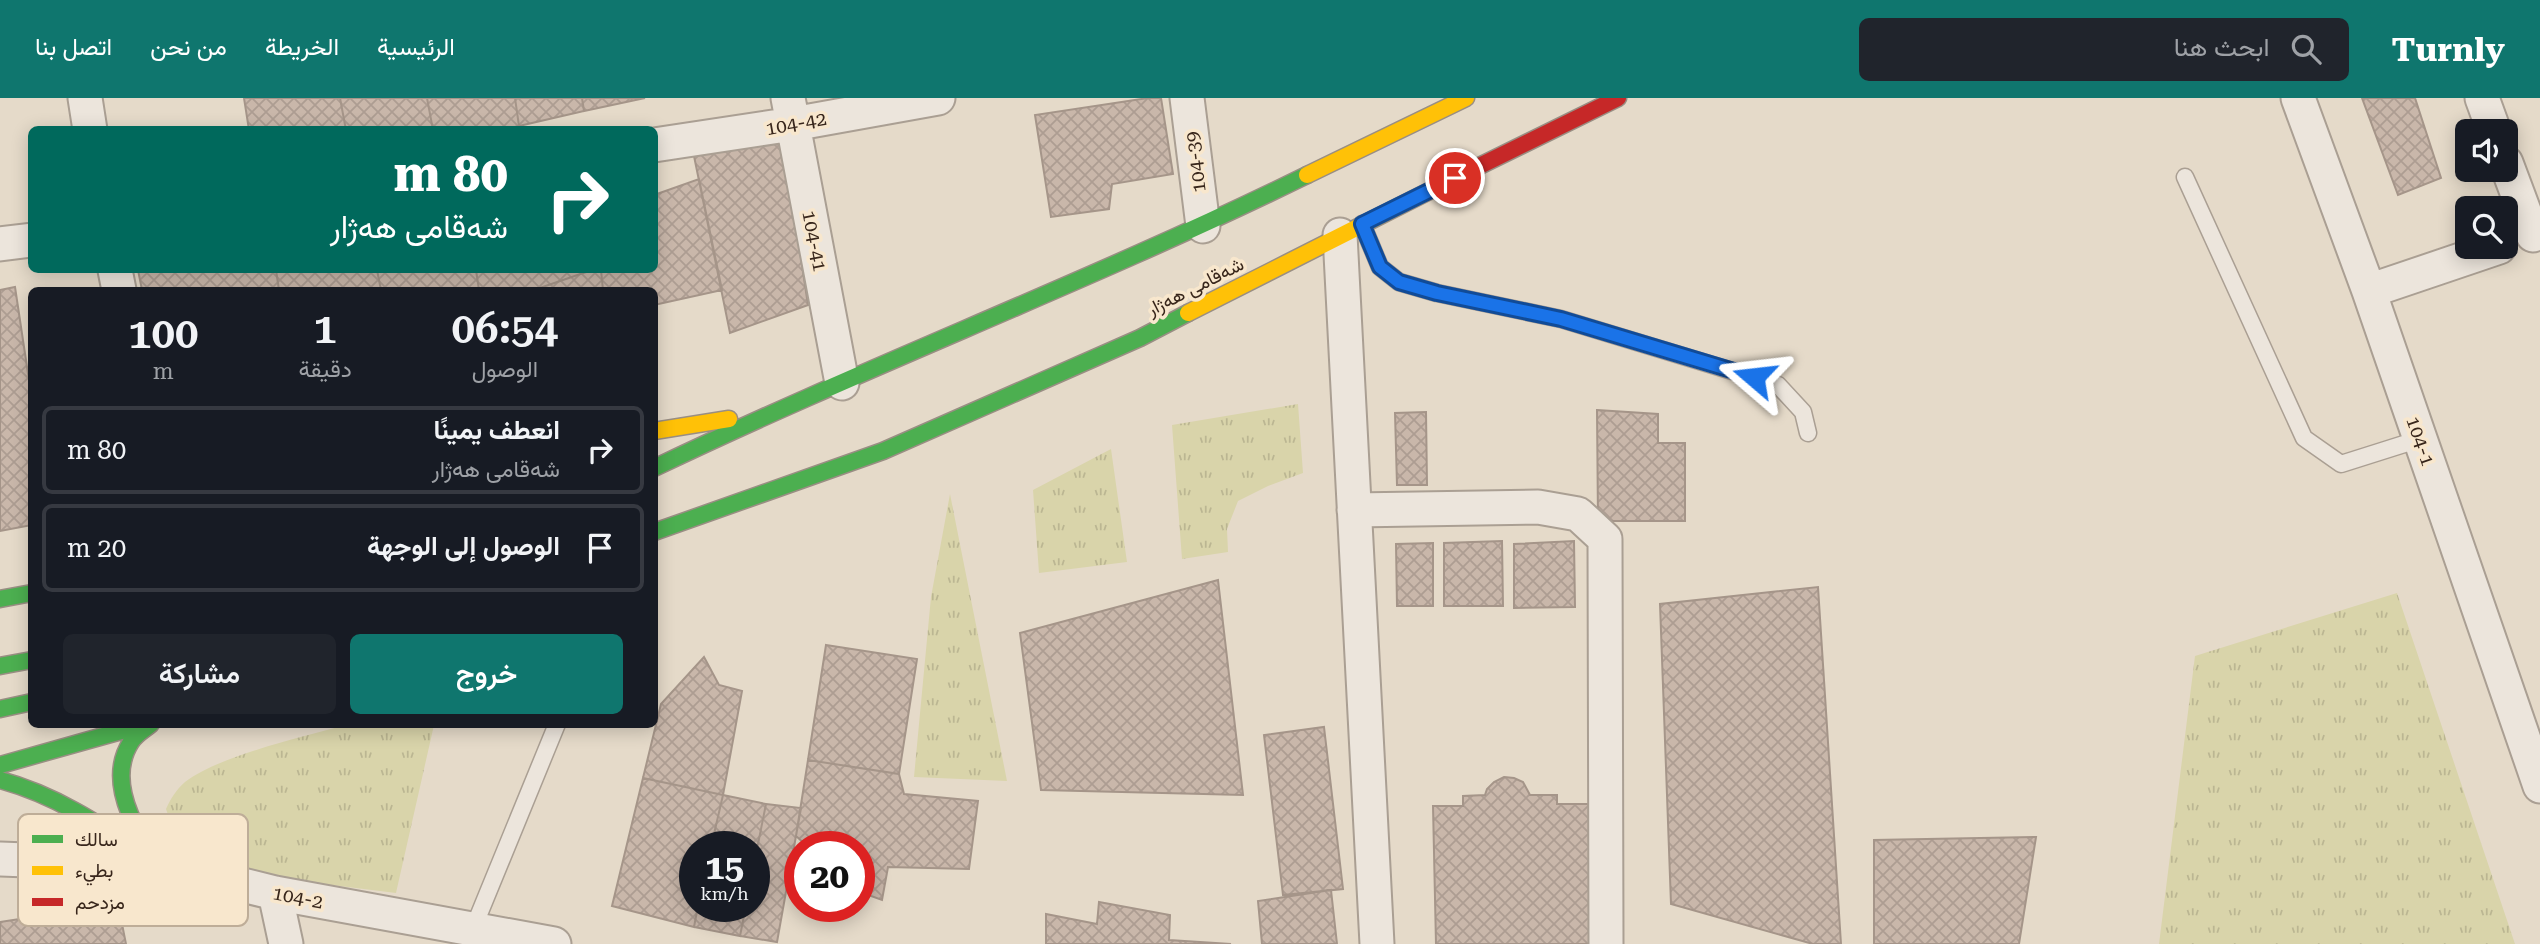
<!DOCTYPE html>
<html lang="ar">
<meta charset="utf-8">
<style>
:root{--surface:#171b24;--page:#20242c;--text:#f1f3f6;--muted:#9ea1a6;--line:#363941;--accent:#0f766e}
body{margin:0;font-family:"Roboto Serif",Vazirmatn,serif;background:var(--page);color:var(--text);direction:rtl;height:100vh;display:flex;flex-direction:column;font-size:26px;white-space:nowrap}
*{box-sizing:border-box;margin:0}
p{font-size:23px;color:var(--muted)}
.icon{flex:none;width:38px;height:38px;fill:none;stroke:currentColor;stroke-width:2;stroke-linecap:round;stroke-linejoin:round}
.map{position:relative;flex:1;overflow:hidden;direction:ltr}
.side{position:absolute;left:28px;top:189px;width:630px;height:441px;display:flex;flex-direction:column;background:var(--surface);border-radius:10px;box-shadow:0 4px 18px #0003;direction:rtl}
.side>*{flex:none}
.hud{position:absolute;left:28px;top:28px;width:630px;height:147px;border-radius:10px;box-shadow:0 4px 18px #0003;direction:rtl;background:#00695c;color:#fff;overflow:hidden}
.controls{position:absolute;left:2455px;top:21px;display:grid;gap:14px}
.controls a{display:grid;place-items:center;width:63px;height:63px;border-radius:10px;background:var(--surface);box-shadow:0 4px 18px #0003;font-size:35px}
.speed{position:absolute;left:679px;top:733px;display:flex;gap:14px;font-size:35px;font-weight:700;text-align:center}
.speed>*{display:grid;place-content:center;width:91px;height:91px;border-radius:50%;background:var(--surface);box-shadow:0 4px 18px #0003;line-height:1}
.speed small{font-size:18px;font-weight:400}
.speed .limit{border:10px solid #d22;background:#fff;color:#111}
.pin{position:absolute;display:grid;place-items:center;width:60px;height:60px;color:#fff;margin:-30px;border:4px solid #fff;border-radius:50%;box-shadow:0 2px 7px #0007}
.me{position:absolute;width:77px;margin:-38px;rotate:287deg;stroke-linejoin:round;filter:drop-shadow(0 0 5px #0008)}
.turn{display:flex;align-items:center;gap:24px;height:147px;padding:0 35px;font-size:32px}
.turn .icon{width:91px;height:91px;stroke-width:2.5}
.turn b{display:block;font-size:49px;line-height:60px}
.eta{display:flex;justify-content:space-evenly;align-items:center;height:119px;text-align:center}
.eta b{font-size:42px;font-weight:600;line-height:49px}
.primary-button{display:flex;gap:14px;margin-top:auto;padding:14px 35px}
.primary-button a{flex:1;height:80px;border-radius:10px;background:var(--accent);color:#fff;font-size:28px;font-weight:600;line-height:80px;text-align:center}
.primary-button a+a{background:var(--page);color:var(--text)}
ul{padding:0;list-style:none}
li{display:flex;align-items:center;gap:21px;height:88px;margin:0 14px 10px;padding:0 21px;border:4px solid var(--line);border-radius:10px}
li div{flex:1}
li b{display:block;font-size:26px}
li em{font-style:normal}
header{display:flex;align-items:center;gap:42px;box-sizing:border-box;height:98px;padding:0 35px;background:var(--accent);color:#fff}
header strong{font-size:33px}
nav{display:flex;gap:38px;margin-inline-start:auto;font-size:24px}
.search{width:490px;height:63px;background:var(--page);display:flex;align-items:center;gap:18px;box-sizing:border-box;padding:0 24px;border-radius:10px;color:var(--muted);font-size:26px}
.map>svg:first-child{display:block}
.grass{fill:url(#grass-tufts)}
.building{fill:url(#building-cross-hatch);stroke:#a59589;stroke-width:2}
.lines{fill:none;stroke-linecap:round;stroke-linejoin:round}
.lane-casing{stroke:#aa9f93;stroke-width:19}
.street-casing{stroke:#aa9f93;stroke-width:37}
.fast-casing{stroke:#998e83;stroke-width:19}
.slow-casing{stroke:#998e83;stroke-width:19}
.jam-casing{stroke:#998e83;stroke-width:19}
.lane{stroke:#ece5dc;stroke-width:16}
.street{stroke:#ece5dc;stroke-width:33}
.fast{stroke:#4caf50;stroke-width:16}
.slow{stroke:#ffc107;stroke-width:16}
.jam{stroke:#c62828;stroke-width:16}
.route-casing{stroke:#114b97;stroke-width:18}
.route{stroke:#1a73e8;stroke-width:12}
.labels{text-anchor:middle;stroke-width:7;stroke-linejoin:round;paint-order:stroke}
.street-label{font-size:19px;fill:#38261b;stroke:#f8e7cd}
.key{fill:#f8e7cd;stroke:#bead98;stroke-width:2}
.key-label{font-size:19px;fill:#38261b}
</style>
<header>
<strong>Turnly</strong>
<div class="search"><svg class="icon" aria-label="search" viewBox="0 0 24 24"><circle cx="10" cy="10" r="6"/><path d="M15 15l6 6"/></svg>ابحث هنا</div>
<nav><a>الرئيسية</a><a>الخريطة</a><a>من نحن</a><a>اتصل بنا</a></nav>
</header>
<div class="map">
<svg width="2540" height="846" viewBox="0 0 2540 846">
<defs>
<pattern id="grass-tufts" width="24" height="20" patternUnits="userSpaceOnUse" patternTransform="scale(1.75)"><rect width="24" height="20" fill="#d9d4aa"/><path d="M3 7l-1-3M5 7V3M7 7l1-3M15 17l-1-3M17 17v-4M19 17l1-3" fill="none" stroke="#bbb692"/></pattern>
<pattern id="building-cross-hatch" width="8" height="8" patternUnits="userSpaceOnUse" patternTransform="scale(1.75)"><rect width="8" height="8" fill="#c9b7aa"/><path d="M0 0l8 8M0 8l8-8" fill="none" stroke="#ad9d92"/></pattern>
</defs>
<rect width="100%" height="100%" fill="#e5dac9"/>
<path class="grass" d="M1298,306L1303,375L1268,388L1238,403L1227,431L1228,454L1182,461L1172,327Z
M1111,351L1127,464L1039,475L1033,392Z
M950,396L1007,683L914,679L931,499Z
M2397,495L2515,846H2159L2195,558Z
M345,627H434L396,795L275,780L204,762L186,748L172,728L166,711C171,700 176,692 185,684C221,657 300,640 345,627Z"/>
<path class="building" d="M244,0H340L346,32H249Z
M340,0H427L433,32H346Z
M427,0H515L519,28L501,32H433Z
M515,0H582L584,13L519,28Z
M582,0H645L584,13Z
M1148,0H1161L1173,76L1112,86L1109,111L1051,119L1035,17Z
M2362,0H2415L2441,80L2398,97Z
M783,42L808,207L730,235L694,58Z
M699,81L722,192L654,207V192H603L601,172H654V97Z
M138,172H276L279,192H142Z
M276,172H377L381,192H279Z
M377,172H476L479,192H381Z
M476,172H592L534,192H479Z
M592,172H601L603,192H534Z
M15,189L32,302V427L0,433V192Z
M1597,312L1658,316V345H1685V423H1598Z
M1426,314L1427,387H1397L1395,315Z
M1502,443L1503,508H1444V445Z
M1574,443L1575,509L1514,510V446Z
M1433,445V508H1397L1396,446Z
M1218,482L1243,697L1041,692L1020,535Z
M1818,489L1841,846H1813L1671,806L1660,506Z
M826,547L917,561L899,676L808,662Z
M704,559L719,587L742,593L723,697L643,680L661,606Z
M1324,629L1343,791L1283,797L1264,637Z
M808,662L899,676L904,696L978,703L969,771L888,769L882,802L860,794L859,749H808L796,738Z
M1504,679L1514,680L1523,684L1530,697H1557V706H1603L1604,846H1436L1433,708H1463V698L1485,697L1487,691L1494,684Z
M643,680L723,697L711,749H695V808H698L694,829L612,808Z
M723,697L766,706L754,766V749H711Z
M766,706L801,710L777,844L740,838L746,808H754V766Z
M2036,739L2019,846H1874V742Z
M1331,792L1337,846H1262L1258,803Z
M1099,804L1170,817L1169,842L1231,846H1046V816L1097,826Z
M118,806L126,846H0V824Z
M698,808H746L740,838L694,829Z"/>
<g class="lines">
<g class="lane-casing">
<path id="lane" d="M2185,79L2304,340L2341,366L2420,341
M1362,126L1380,169L1399,184L1437,195L1561,221L1778,287L1803,314L1808,335
M473,831L557,626"/>
</g>
<g class="street-casing">
<path id="street" d="M85,0L90,32
M788,0L842,285
M1187,0L1203,128
M2298,0L2369,193L2540,688
M2482,0L2494,33
M654,47L793,26L938,0
M2506,65L2533,137
M1340,137L1377,846
M0,146L32,142
M115,172L119,192
M2369,193L2499,149
M1354,412L1538,409L1578,416L1605,441L1606,846
M0,761L161,767L275,795L554,846
M275,795L286,846"/>
</g>
<g class="fast-casing">
<path id="fast" d="M654,370C869,267 1093,182 1307,77
M654,434L883,353L1140,240L1188,215
M0,501L32,495
M0,568L32,562
M0,611L32,604
M151,626C144,632 136,636 131,644C107,681 133,729 155,760
M0,667L146,626
M0,682C60,698 109,733 161,767"/>
</g>
<g class="slow-casing">
<path id="slow" d="M1307,77L1466,0
M1188,215L1457,79
M654,333L729,321"/>
</g>
<g class="jam-casing">
<path id="jam" d="M1457,79L1618,0"/>
</g>
<use href="#lane" class="lane"/>
<use href="#street" class="street"/>
<use href="#fast" class="fast"/>
<use href="#slow" class="slow"/>
<use href="#jam" class="jam"/>
</g>
<g class="lines">
<g class="route-casing">
<path id="route" d="M1455,80L1362,126L1380,169L1399,184L1437,195L1561,221L1754,279"/>
</g>
<use href="#route" class="route"/>
</g>
<g class="labels">
<g class="street-label">
<text transform="translate(796 25) rotate(-10)" y="7">104-42</text>
<text transform="translate(1195 64) rotate(-97)" y="7">104-39</text>
<text transform="translate(815 143) rotate(79)" y="7">104-41</text>
<text transform="translate(1195 188) rotate(-27)" y="7">شەقامی هەژار</text>
<text transform="translate(2421 343) rotate(71)" y="7">104-1</text>
<text transform="translate(298 799) rotate(11)" y="7">104-2</text>
</g>
</g>
<rect x="18" y="716" width="230" height="112" rx="10" class="key"/>
<rect x="32" y="737" width="31" height="8" fill="#4caf50"/>
<rect x="32" y="768" width="31" height="9" fill="#ffc107"/>
<rect x="32" y="800" width="31" height="8" fill="#c62828"/>
<g class="key-label">
<text x="75" y="748">سالك</text>
<text x="75" y="779">بطيء</text>
<text x="75" y="811">مزدحم</text>
</g>
</svg>
<div class="controls">
<a><svg class="icon" aria-label="sound" viewBox="0 0 24 24"><path d="M4 9h4l5-4v14l-5-4H4zM17 9q2 3 0 6"/></svg></a>
<a><svg class="icon" aria-label="search" viewBox="0 0 24 24"><circle cx="10" cy="10" r="6"/><path d="M15 15l6 6"/></svg></a>
</div>
<div class="speed"><div>15<small>km/h</small></div><div class="limit">20</div></div>
<div class="pin" style="left:1455px;top:80px;background:#d93025"><svg class="icon" aria-label="arrive" viewBox="0 0 24 24"><path d="M6 21V4h12l-3 4 3 4H6"/></svg></div>
<svg class="me" style="left:1754px;top:279px" viewBox="-20 -20 40 40"><path d="M0-17L14 15 0 8-14 15z" fill="#1a73e8" stroke="#fff" stroke-width="4"/></svg>
<div class="hud">
<div class="turn"><svg class="icon" aria-label="right" viewBox="0 0 24 24"><path d="M7 20v-9h11M14 6l5 5-5 5"/></svg><div><b>80 m</b>شەقامی هەژار</div></div>
</div>
<section class="side">
<div class="eta">
<div><b>06:54</b><p>الوصول</p></div>
<div><b>1</b><p>دقيقة</p></div>
<div><b>100</b><p>m</p></div>
</div>
<ul>
<li><svg class="icon" aria-label="right" viewBox="0 0 24 24"><path d="M7 20v-9h11M14 6l5 5-5 5"/></svg><div><b>انعطف يمينًا</b><p>شەقامی هەژار</p></div><em>80 m</em></li>
<li><svg class="icon" aria-label="arrive" viewBox="0 0 24 24"><path d="M6 21V4h12l-3 4 3 4H6"/></svg><div><b>الوصول إلى الوجهة</b></div><em>20 m</em></li>
</ul>
<div class="primary-button"><a>خروج</a><a>مشاركة</a></div>
</section>
</div>
